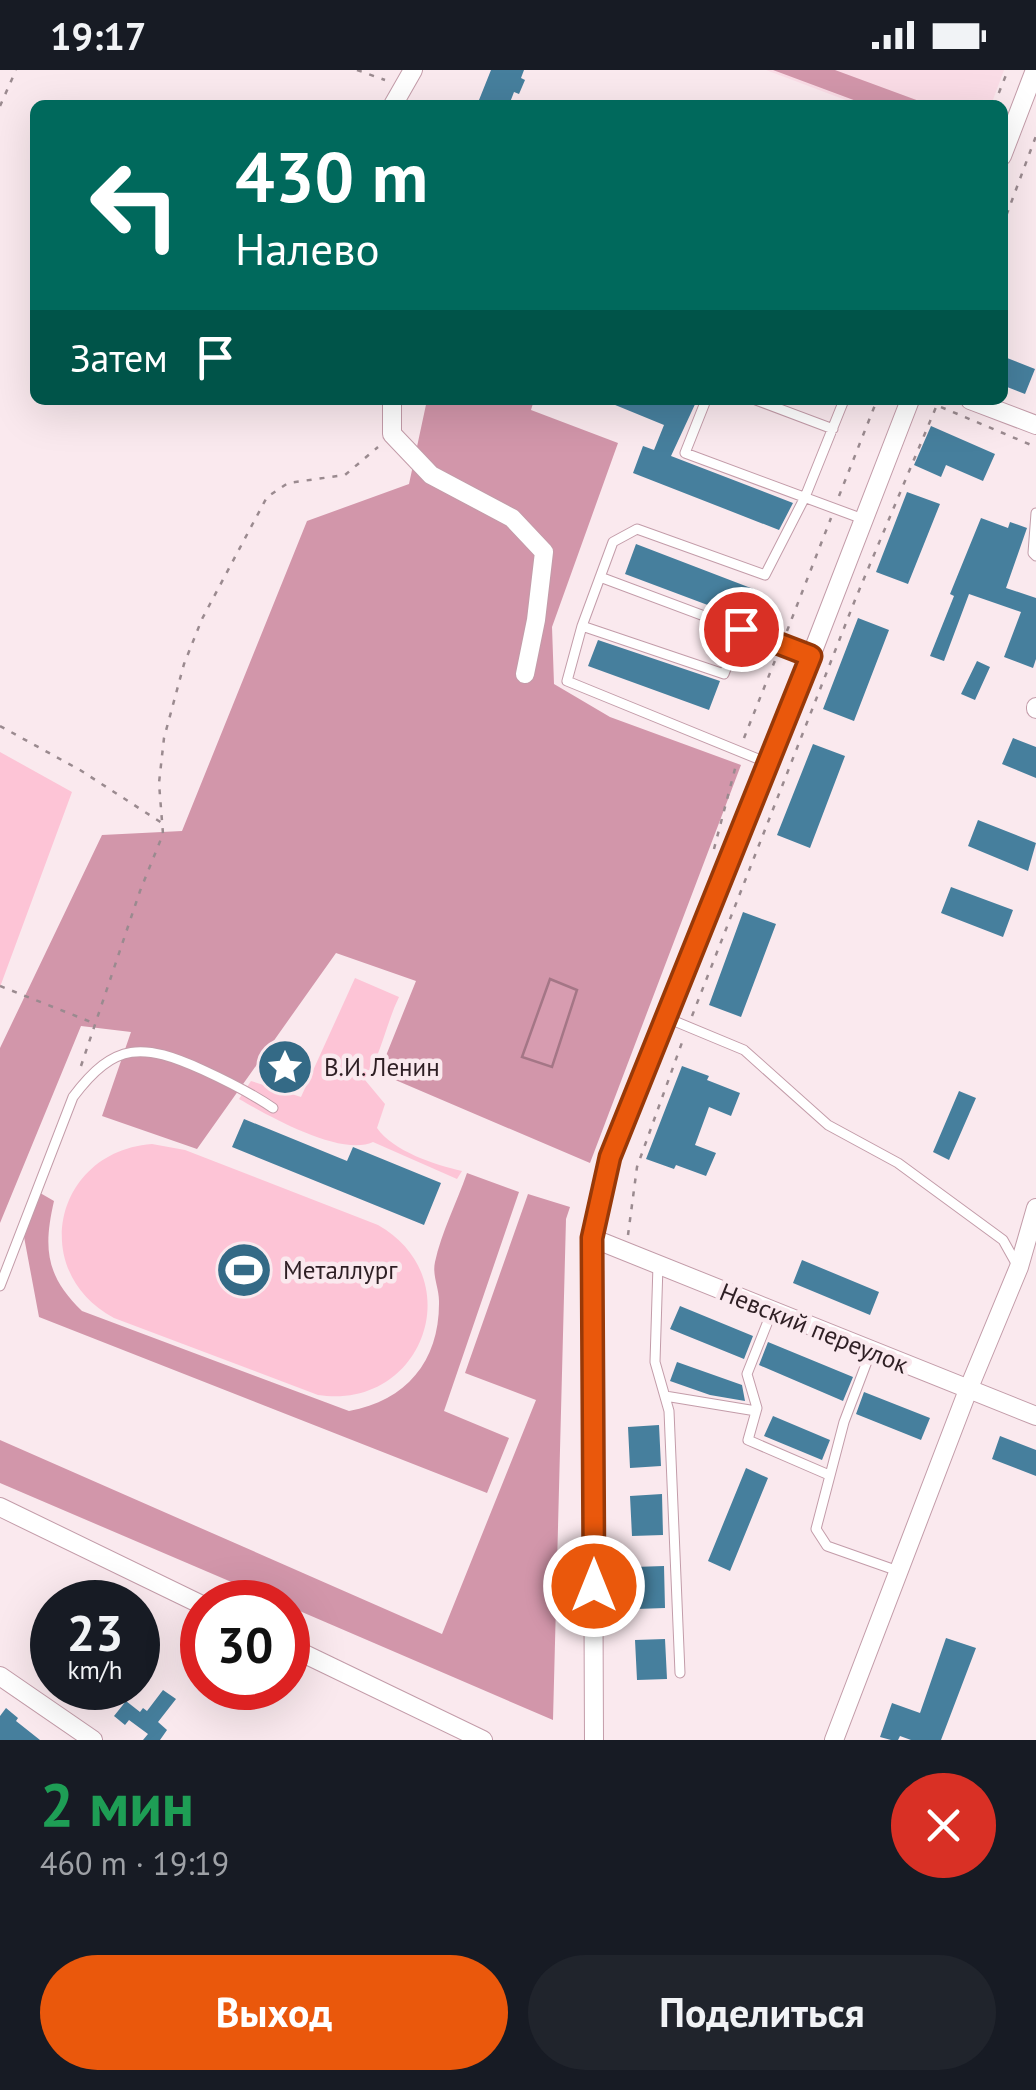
<!DOCTYPE html>
<html lang="ru">
<meta charset="utf-8">
<style>
:root{--surface:#171b24;--page:#20242c;--text:#f1f3f6;--muted:#9ea1a6;--accent:#ea580c}
body{margin:0;font-family:"PT Sans",sans-serif;background:var(--page);color:var(--text);height:100vh;display:flex;flex-direction:column;font-size:38px;white-space:nowrap}
*{box-sizing:border-box;margin:0}
p{font-size:32px;color:var(--muted)}
.icon{flex:none;width:55px;height:55px;fill:none;stroke:currentColor;stroke-width:2;stroke-linecap:round;stroke-linejoin:round}
.map{position:relative;height:1670px;overflow:hidden}
.sheet{display:flex;flex-direction:column;background:var(--surface);flex:1}
.sheet>*{flex:none}
.hud{position:absolute;left:30px;top:30px;width:978px;height:305px;border-radius:15px;box-shadow:0 10px 40px #0002;background:#00695c;color:#fff;overflow:hidden}
.speed{position:absolute;left:30px;top:1510px;display:flex;gap:20px;font-size:50px;font-weight:700;text-align:center}
.speed>*{display:grid;place-content:center;width:130px;height:130px;border-radius:50%;background:var(--surface);box-shadow:0 10px 40px #0002;line-height:1}
.speed small{font-size:25px;font-weight:400}
.speed .limit{border:15px solid #d22;background:#fff;color:#111}
.pin{position:absolute;display:grid;place-items:center;width:85px;height:85px;color:#fff;margin:-42px;border:5px solid #fff;border-radius:50%;box-shadow:0 2px 10px #0007}
.me{position:absolute;width:110px;margin:-55px;rotate:0deg;stroke-linejoin:round;filter:drop-shadow(0 0 8px #0008)}
.turn{display:flex;align-items:center;gap:35px;height:210px;padding:0 40px;font-size:45px}
.turn .icon{width:130px;height:130px;stroke-width:2.5}
.turn b{display:block;font-size:70px;line-height:85px}
.then{display:flex;align-items:center;height:95px;padding:0 40px;background:#0003;gap:20px;font-size:38px}
.round{display:grid;place-items:center;flex:none;width:105px;height:105px;border-radius:52px;background:var(--page)}
.overview{display:flex;align-items:center;justify-content:space-between;height:170px;padding:0 40px}
h1{font-size:60px;font-weight:600;line-height:75px;color:#1e9e55}
.button{display:flex;gap:20px;margin-top:auto;padding:20px 40px}
.button a{flex:1;height:115px;border-radius:60px;background:var(--accent);color:#fff;font-size:40px;font-weight:600;line-height:115px;text-align:center}
.button a+a{background:var(--page);color:var(--text)}
.status{display:flex;justify-content:space-between;align-items:center;height:70px;padding:0 50px;background:var(--surface);direction:ltr}
.status svg{height:28px;fill:currentColor}
.map>svg:first-child{display:block}
.built{fill:#fadce6}
.green{fill:#fdc4d6}
.forest{fill:#d296aa}
.water{fill:#d79cb0;stroke:#a47686;stroke-width:2.5}
.building{fill:#467f9d}
.lines{fill:none;stroke-linecap:round;stroke-linejoin:round}
.service-casing{stroke:#c39ca9;stroke-width:11}
.minor-casing{stroke:#c39ca9;stroke-width:20}
.path{stroke:#9a8a8f;stroke-width:2.5;stroke-dasharray:5 8;stroke-linecap:butt}
.service{stroke:#fff;stroke-width:9}
.minor{stroke:#fff;stroke-width:18}
.route-casing{stroke:#983908;stroke-width:25}
.route{stroke:#ea580c;stroke-width:18}
.labels{text-anchor:middle;stroke-width:9;stroke-linejoin:round;paint-order:stroke}
.poi-label{font-size:25px;fill:#2e1f24;stroke:#fae9ee;text-anchor:start}
.street-label{font-size:25px;fill:#2e1f24;stroke:#fae9ee}
</style>
<div class="status"><b>19:17</b><svg viewBox="0 0 49 12"><path d="M0 12V9h3v3zM5 12V6h3v6zM10 12V3h3v9zM15 12V0h3v12zM26 1h20v11H26zM47 4h2v5h-2z"/></svg></div>
<div class="map">
<svg width="1036" height="1670" viewBox="0 0 1036 1670">
<rect width="100%" height="100%" fill="#fae9ee"/>
<path class="built" d="M766,0H1004L991,35H859Z"/>
<path class="green" d="M0,682L72,722L0,917Z
M355,908L399,927C386,954 381,985 365,1010L385,1034L377,1058C393,1081 435,1095 462,1101L457,1109L373,1072C341,1087 269,1046 239,1029L251,1011L301,1027Z
M152,1074L185,1080L378,1155C471,1208 423,1341 318,1325L114,1248C27,1201 55,1081 152,1074Z"/>
<path class="forest" d="M773,0H835L930,35H867Z
M427,330H534L531,340L618,373L552,557L554,614L610,647L741,695L590,1093L379,1003L416,911L336,883L197,1079L102,1046L131,962L81,956L0,1153V978L102,765L182,761L307,451L409,414Z
M467,1103L519,1122L444,1341L509,1368L487,1423L39,1247L22,1156L35,1120L54,1131C43,1179 46,1206 82,1241L349,1341C407,1331 440,1290 439,1231C439,1218 432,1205 435,1192C441,1163 457,1132 467,1103Z
M528,1124L570,1137L566,1149L553,1650L288,1536V1532H278L0,1413V1370L442,1564L536,1330L465,1303Z"/>
<path class="water" d="M550,909L577,920L552,997L522,987Z"/>
<path class="building" d="M491,0H524L521,8L525,10L519,24L514,22L509,35H492L479,30Z
M1002,286L1035,299L1025,324L1002,315Z
M603,330H697L671,386L793,433L779,460L633,403L643,376L654,380L664,355Z
M931,356L995,384L983,411L946,395L941,407L914,395Z
M907,422L940,434L908,514L876,502Z
M981,448L1008,458L1010,452L1027,458L1006,518L1036,528V589L1033,598L1004,587L1021,542L969,524L944,591L930,586L954,526L950,524Z
M636,474L756,520L745,549L625,504Z
M858,548L889,560L854,651L823,639Z
M598,570L720,611L709,640L588,596Z
M977,591L990,597L975,630L961,624Z
M1013,668L1036,677V708L1002,694Z
M813,674L845,686L810,778L777,765Z
M978,750L1036,773L1028,801L968,776Z
M951,817L1013,840L1003,867L941,843Z
M743,842L776,854L741,947L709,935Z
M682,996L709,1006L707,1010L740,1023L731,1046L709,1037L695,1075L716,1083L706,1106L676,1095L674,1099L646,1089Z
M959,1021L976,1028L949,1090L933,1082Z
M244,1049L347,1091L353,1077L441,1113L424,1155L232,1077Z
M802,1190L879,1222L870,1245L793,1213Z
M680,1236L753,1266L744,1289L670,1259Z
M768,1272L853,1307L843,1331L759,1295Z
M677,1292L742,1315L745,1331L710,1325L670,1311Z
M864,1322L930,1348L921,1370L856,1344Z
M773,1346L830,1370L822,1390L764,1366Z
M659,1355L661,1396L630,1398L628,1357Z
M1000,1366L1036,1380V1406L992,1389Z
M746,1398L768,1408L730,1501L708,1491Z
M662,1424L663,1465L632,1466L630,1426Z
M664,1496L665,1538L636,1539L634,1497Z
M946,1568L976,1578L941,1670H911L900,1666L898,1670H891L880,1667L892,1633L920,1643Z
M665,1569L667,1609L637,1610L635,1570Z
M163,1620L176,1629L158,1652L167,1660L160,1670H143L148,1664L129,1650L125,1655L114,1646L126,1631L140,1642L143,1638L147,1641Z
M6,1638L18,1648L16,1651L40,1670H0V1646Z"/>
<g class="lines">
<g class="service-casing">
<path id="service" d="M706,330L685,383L863,449
M756,330L833,359
M1036,443L1033,483L1036,486
M600,507L811,586
M582,556L724,604L741,559
M768,693L567,611L582,556L613,472L637,459L765,505L805,427L844,330
M667,948L744,980L828,1055L898,1093L1003,1170L1017,1195
M658,1195L655,1292L669,1341L680,1603
M0,1216L73,1027C115,971 143,973 203,1000C227,1011 251,1023 273,1038
M772,1241L747,1304L757,1338L748,1370L829,1405
M871,1281L844,1352L816,1459L827,1476L898,1501
M665,1326L756,1341"/>
</g>
<g class="minor-casing">
<path id="minor" d="M393,35L413,0
M1002,86L1035,0
M392,330V364L431,405L512,448L544,482L536,550L525,604
M970,330L1036,355
M1036,637V639
M592,1168L1036,1346
M0,1437L202,1535
M288,1576L483,1670
M0,1606L93,1670
M594,1670L592,1168L610,1087L811,586L910,330
M834,1670L968,1320L1019,1197L1036,1138"/>
</g>
<path class="path" d="M357,0L385,10
M994,35L1008,0
M0,36L16,0
M1002,157L1036,66
M929,332L1036,377
M839,426L877,330
M787,561L831,448
M0,656L80,700L162,753
M744,668L776,588
M714,779L736,695
M0,916L91,952
M692,946L855,530L939,330
M81,996L140,821L163,764L159,713L164,668L184,594L202,549L267,427L288,413L345,405L378,377
M628,1165L637,1097L684,967"/>
<use href="#service" class="service"/>
<use href="#minor" class="minor"/>
</g>
<g class="lines">
<g class="route-casing">
<path id="route" d="M594,1516L592,1168L610,1087L811,586L741,559"/>
</g>
<use href="#route" class="route"/>
</g>
<defs>
<g id="sight-disc" transform="scale(2.875)"><circle r="9.5" fill="#346a86" stroke="#fae9ee"/><path d="M0-6L1.8-2.2L6-1.7L2.9 1.2L3.7 5.4L0 3.3L-3.7 5.4L-2.9 1.2L-6-1.7L-1.8-2.2Z" fill="#fff"/></g>
<g id="stadium-disc" transform="scale(2.875)"><circle r="9.5" fill="#346a86" stroke="#fae9ee"/><path d="M0-5a6.5 5 0 1 0 0 10a6.5 5 0 1 0 0-10ZM-3.5-1.8h7v3.6h-7Z" fill="#fff"/></g>
</defs>
<g fill-rule="evenodd">
<use href="#sight-disc" x="285" y="997"/>
<use href="#stadium-disc" x="244" y="1200"/>
</g>
<g class="labels">
<g class="poi-label">
<text x="324" y="1006">В.И. Ленин</text>
<text x="283" y="1209">Металлург</text>
</g>
<g class="street-label">
<text transform="translate(814 1258) rotate(22)" y="9">Невский переулок</text>
</g>
</g>
</svg>
<div class="speed"><div>23<small>km/h</small></div><div class="limit">30</div></div>
<div class="pin" style="left:741px;top:559px;background:#d93025"><svg class="icon" aria-label="arrive" viewBox="0 0 24 24"><path d="M6 21V4h12l-3 4 3 4H6"/></svg></div>
<svg class="me" style="left:594px;top:1516px" viewBox="-20 -20 40 40"><circle r="17" fill="#ea580c" stroke="#fff" stroke-width="3"/><path d="M0-11L8 9 0 5-8 9z" fill="#fff"/></svg>
<div class="hud">
<div class="turn"><svg class="icon" aria-label="left" viewBox="0 0 24 24"><path d="M17 20v-9H6M10 6l-5 5 5 5"/></svg><div><b>430 m</b>Налево</div></div>
<div class="then">Затем<svg class="icon" aria-label="arrive" viewBox="0 0 24 24"><path d="M6 21V4h12l-3 4 3 4H6"/></svg></div>
</div>
</div>
<section class="sheet">
<div class="overview"><div><h1>2 мин</h1><p>460 m · 19:19</p></div><a class="round" style="background:#d93025;color:#fff"><svg class="icon" aria-label="close" viewBox="0 0 24 24"><path d="M6 6l12 12M18 6L6 18"/></svg></a></div>
<div class="button"><a>Выход</a><a>Поделиться</a></div>
</section>
